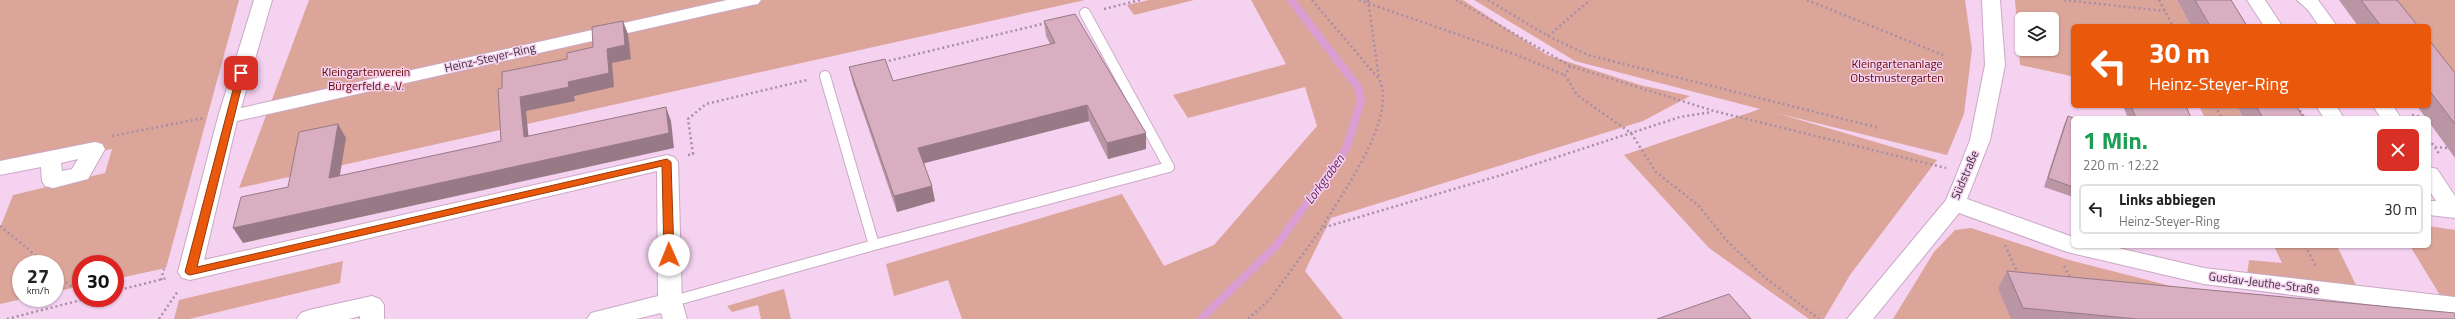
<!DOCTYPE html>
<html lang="de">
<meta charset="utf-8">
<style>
:root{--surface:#fff;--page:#f2f2f2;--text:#222;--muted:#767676;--line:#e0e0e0}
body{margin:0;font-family:"Titillium Web",sans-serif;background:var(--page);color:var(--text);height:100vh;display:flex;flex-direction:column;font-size:15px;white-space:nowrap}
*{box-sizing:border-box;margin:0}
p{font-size:13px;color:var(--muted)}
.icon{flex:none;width:22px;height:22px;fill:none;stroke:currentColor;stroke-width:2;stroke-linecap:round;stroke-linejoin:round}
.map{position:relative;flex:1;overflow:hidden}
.panel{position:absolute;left:2071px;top:116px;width:360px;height:132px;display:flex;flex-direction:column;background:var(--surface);border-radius:6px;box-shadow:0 1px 3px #0004}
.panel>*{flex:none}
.guide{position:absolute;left:2071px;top:24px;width:360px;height:84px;border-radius:6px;box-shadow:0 1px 3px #0004;background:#ea580c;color:#fff;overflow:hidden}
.tools{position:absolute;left:2015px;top:12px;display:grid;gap:8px}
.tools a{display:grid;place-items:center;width:44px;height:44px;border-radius:6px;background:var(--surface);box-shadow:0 1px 3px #0004;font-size:20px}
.speed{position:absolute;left:12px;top:255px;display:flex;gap:8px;font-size:20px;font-weight:700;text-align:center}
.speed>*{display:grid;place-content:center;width:52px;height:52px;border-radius:50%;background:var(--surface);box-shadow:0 1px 3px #0004;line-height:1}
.speed small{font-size:10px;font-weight:400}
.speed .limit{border:6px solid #d22;background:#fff;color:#111}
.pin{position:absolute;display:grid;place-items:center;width:34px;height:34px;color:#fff;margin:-17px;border-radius:8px;box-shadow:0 2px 6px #0006}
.me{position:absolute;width:44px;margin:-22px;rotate:359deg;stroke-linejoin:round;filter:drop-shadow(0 0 3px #0008)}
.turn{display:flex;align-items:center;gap:14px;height:84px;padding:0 12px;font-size:18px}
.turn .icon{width:52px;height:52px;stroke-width:2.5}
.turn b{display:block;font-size:28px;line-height:34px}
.round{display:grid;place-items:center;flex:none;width:42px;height:42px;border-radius:6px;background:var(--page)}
.overview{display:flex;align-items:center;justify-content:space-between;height:68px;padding:0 12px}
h1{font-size:24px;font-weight:700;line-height:30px;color:#1e9e55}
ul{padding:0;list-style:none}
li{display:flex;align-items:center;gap:12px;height:50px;margin:0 8px 6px;padding:0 4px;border:2px solid var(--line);border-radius:6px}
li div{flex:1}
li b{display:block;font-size:15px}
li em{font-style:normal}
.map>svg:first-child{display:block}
.green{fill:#dca59a;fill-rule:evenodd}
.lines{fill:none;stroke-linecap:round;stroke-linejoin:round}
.stream{stroke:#db9ed3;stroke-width:8}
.lane-casing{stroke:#caa9c5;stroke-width:12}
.street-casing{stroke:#caa9c5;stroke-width:2}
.path{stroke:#a78ea4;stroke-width:2.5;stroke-dasharray:2 3;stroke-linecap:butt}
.lane{stroke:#fff;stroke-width:10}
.street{fill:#fff;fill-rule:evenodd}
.wall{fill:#ba96a5}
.shaded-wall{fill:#977a86}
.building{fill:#d8aec0;stroke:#977a86}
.route{fill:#ea580c;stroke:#983908}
.labels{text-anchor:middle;stroke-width:3;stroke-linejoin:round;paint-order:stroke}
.street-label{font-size:12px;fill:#413440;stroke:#f5d2f0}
.park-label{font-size:12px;fill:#660400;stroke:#f5d2f0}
.water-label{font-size:13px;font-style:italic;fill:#651f5f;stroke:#f5d2f0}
</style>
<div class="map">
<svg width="2455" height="319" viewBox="0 0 2455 319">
<rect width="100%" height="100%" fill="#f5d2f0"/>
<path class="green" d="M0,0H239L166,268L115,279V264H81V286L55,292V264H21V298H27L0,304V228L13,195L105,173L112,149L0,171Z
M309,0H1085L239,188Z
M1149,0H1194L1134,15L1127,5Z
M1251,0H1463L1547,55L1640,85L1690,96L1643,121L1331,218L1305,271L1343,319H962L948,280L894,296L886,264L1122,194L1164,266L1214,245L1317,126L1305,87L1188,118L1173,95L1286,64Z
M1474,0H1965L1972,49L1964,114L1947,155L1776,113L1937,160L1850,275L1824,319H1809L1709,248L1624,155L1760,109L1575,61Z
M2015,0H2177L2191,26H2073L2071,76L2020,65ZM2022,19H2052V49H2022Z
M2374,0H2455V105L2429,71V26H2394Z
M2199,106H2237L2243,118H2205Z
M2429,226L2455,230V306L2446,305L2410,246H2429Z
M1971,228L2069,260L2202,294L2455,319H1893L1934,252L1955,230Z
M2274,246H2337L2356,285L2247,275L2249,260L2282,263Z
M343,261L340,283L189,319H174L179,300Z
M784,289L791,319H761L758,305L732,312L727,306Z"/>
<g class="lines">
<path class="stream" d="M1201,319L1276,246L1346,149L1361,101L1358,87L1291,0"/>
<g class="lane-casing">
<path id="lane" d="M825,76L874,245
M670,302L874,245L1169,167L1085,13"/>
</g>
<g class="street-casing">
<path id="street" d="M254,0H272L241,108L727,0H761L758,4L752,5L237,121L204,260L667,155L674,157L678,162L682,302L687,319H663L661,313L636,319H587L591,313L658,296L657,171L190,280L182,278L178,272L218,117Z
M1982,0H2000L2005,65L1990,140L1967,199L2073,237V246H2110L2204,268L2455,297V315L2204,284L2067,252L1959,213L1873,319H1847L1946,200L1956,176L1970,140L1985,65Z
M2247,0H2265L2282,26H2264Z
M2297,0H2318L2337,26H2319L2308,10Z
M2316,106H2336L2344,118H2324Z
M2373,106H2393L2401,118H2381Z
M95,142L102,144L105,149L88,179L53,188L45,186L42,181L41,167L0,175V161ZM78,159L72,169L62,171L61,163Z
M2429,167L2437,169L2455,196V218L2429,215V201H2436L2429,190Z
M372,296L380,299L384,305V319H360V316L349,319H297L301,313L309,310Z"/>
</g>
<path class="path" d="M1312,0L1379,79C1398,117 1342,194 1322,227
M1359,0L1517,55L1565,75
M1368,0L1379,79
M1456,0L1570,66L1714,111L1946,168
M1488,0L1548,36L1588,55L1879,128
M1807,0L1943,55
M2064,0L2165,11
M2159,0L2173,26
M1104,9L1140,0
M1548,36L1590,0
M884,62L1046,23
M1570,66L1565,75L1577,95L1631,133L1656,172L1698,205L1727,241L1763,276L1819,319
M2215,106L2222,118
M2297,106L2305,118
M2412,115L2426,118
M112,136L204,118
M2429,139L2440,155
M2435,147L2448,148
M688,155L693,154L688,119L706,104L807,80
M0,226L46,264
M2005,245L2018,274
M2305,246L2316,266
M2064,266L2071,279
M55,272L81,295
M161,280L164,269
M115,291L167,278
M7,319L89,298
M159,319L178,291
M1248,319L1270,299L1322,228L1505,174L1680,117L1712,112"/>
<use href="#lane" class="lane"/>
<use href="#street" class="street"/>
</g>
<path class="wall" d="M2177,0H2231L2247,26H2191Z
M2339,0H2397L2418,26H2358Z
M1044,21L1146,149L1108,159L1089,121L924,163L935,201L897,212L853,83L849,67L893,81L1050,44L1046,36Z
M2429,40L2455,73V158L2429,122V118H2426L2417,106H2429Z
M2123,106H2186L2191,118H2128Z
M2237,106H2296L2304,118H2243Z
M2068,116L2073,118V197L2044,187L2064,125Z
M2007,271L2455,319H2011L1998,288Z"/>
<path class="shaded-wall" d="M623,21L628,34L631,59L612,63L614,87L574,96L575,101L526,111L530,151L524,137L520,97L568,82L607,49Z
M1087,105L1089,121L921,164L918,148Z
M666,107L671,121L674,148L243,243L233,228Z
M338,124L346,138L337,193L329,178Z
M1146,133V149L1108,159L1107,143Z
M932,186L935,201L897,212L894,196Z"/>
<path class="building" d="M2195,0H2231L2247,26H2210Z
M2361,0H2397L2418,26H2381Z
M1075,14L1146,133L1107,143L1087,105L918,148L932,186L894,196L849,67L885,59L893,81L1055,43L1044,21Z
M623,21L625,45L607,49L609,73L568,82L569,87L520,97L524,137L666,107L669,133L233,228L241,197L288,187L299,132L338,124L329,178L501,141L498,89L502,88V72L567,59V53L593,47L592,27Z
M2429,40L2455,73V124L2429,90Z
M2131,106H2186L2191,118H2136Z
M2256,106H2296L2304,118H2263Z
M2068,116L2073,118V187L2048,178Z
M2007,271L2455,313V319H2137L2023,308Z
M1729,294L1751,319H1657Z"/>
<path class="route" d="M238,71L245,73L197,267L667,159L671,162L674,255L669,259L664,255L662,166L190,275L187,274L185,272Z"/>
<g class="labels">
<g class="street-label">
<text transform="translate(490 58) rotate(-13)" y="4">Heinz-Steyer-Ring</text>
<text transform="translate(1965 175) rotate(-67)" y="4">Südstraße</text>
<text transform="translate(2264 283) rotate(7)" y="4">Gustav-Jeuthe-Straße</text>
</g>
<g class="park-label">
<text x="1897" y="68">Kleingartenanlage<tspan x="1897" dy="14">Obstmustergarten</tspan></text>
<text x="366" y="76">Kleingartenverein<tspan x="366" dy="14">Bürgerfeld e. V.</tspan></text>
</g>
<g class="water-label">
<text transform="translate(1324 179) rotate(-54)" y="5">Lorkgraben</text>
</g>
</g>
</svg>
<div class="tools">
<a><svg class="icon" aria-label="layers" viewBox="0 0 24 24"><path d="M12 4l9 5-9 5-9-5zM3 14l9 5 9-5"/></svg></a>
</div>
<div class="speed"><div>27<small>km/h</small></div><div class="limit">30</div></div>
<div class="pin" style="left:241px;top:73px;background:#d93025"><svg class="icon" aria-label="arrive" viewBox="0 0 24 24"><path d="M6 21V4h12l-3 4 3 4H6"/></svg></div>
<svg class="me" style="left:669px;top:255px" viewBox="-20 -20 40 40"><circle r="19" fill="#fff"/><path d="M0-13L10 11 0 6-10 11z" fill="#ea580c"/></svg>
<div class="guide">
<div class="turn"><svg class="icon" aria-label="left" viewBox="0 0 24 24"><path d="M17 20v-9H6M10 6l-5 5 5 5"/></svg><div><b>30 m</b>Heinz-Steyer-Ring</div></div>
</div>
<section class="panel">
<div class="overview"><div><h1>1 Min.</h1><p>220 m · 12:22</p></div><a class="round" style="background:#d93025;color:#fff"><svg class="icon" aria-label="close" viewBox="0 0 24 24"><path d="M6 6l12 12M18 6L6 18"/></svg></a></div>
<ul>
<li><svg class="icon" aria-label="left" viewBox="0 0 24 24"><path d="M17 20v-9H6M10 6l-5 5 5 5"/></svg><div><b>Links abbiegen</b><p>Heinz-Steyer-Ring</p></div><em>30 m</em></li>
</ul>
</section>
</div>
